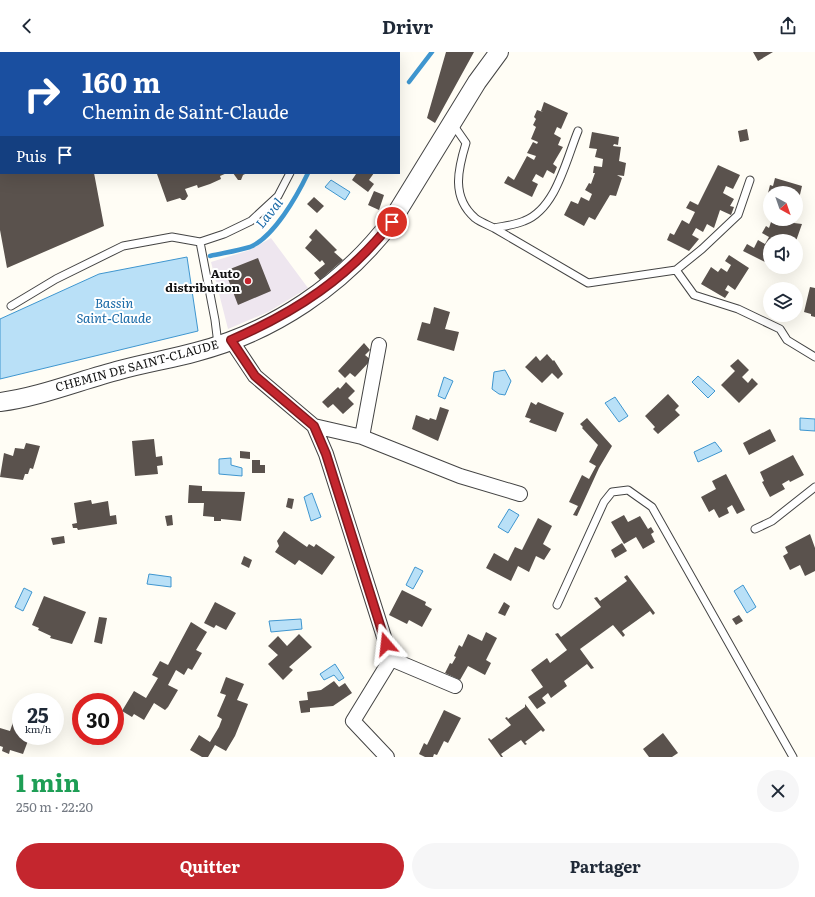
<!DOCTYPE html>
<html lang="fr">
<meta charset="utf-8">
<style>
:root{--surface:#fff;--page:#f6f6f7;--text:#1f2937;--muted:#747a83;--accent:#c4262e}
body{margin:0;font-family:Literata,serif;background:var(--page);color:var(--text);height:100vh;display:flex;flex-direction:column;font-size:15px;white-space:nowrap}
*{box-sizing:border-box;margin:0}
p{font-size:13px;color:var(--muted)}
.icon{flex:none;width:22px;height:22px;fill:none;stroke:currentColor;stroke-width:2;stroke-linecap:round;stroke-linejoin:round}
.map{position:relative;height:705px;overflow:hidden}
.drawer{display:flex;flex-direction:column;background:var(--surface);flex:1}
.drawer>*{flex:none}
.top-card{position:absolute;left:0px;top:0px;width:400px;height:122px;box-shadow:0 4px 16px #0002;background:#1a4fa0;color:#fff;overflow:hidden}
.needle{width:26px;rotate:140deg}
.buttons{position:absolute;left:763px;top:134px;display:grid;gap:8px}
.buttons a{display:grid;place-items:center;width:40px;height:40px;border-radius:50%;background:var(--surface);box-shadow:0 4px 16px #0002;font-size:20px}
.speed{position:absolute;left:12px;top:641px;display:flex;gap:8px;font-size:20px;font-weight:700;text-align:center}
.speed>*{display:grid;place-content:center;width:52px;height:52px;border-radius:50%;background:var(--surface);box-shadow:0 4px 16px #0002;line-height:1}
.speed small{font-size:10px;font-weight:400}
.speed .limit{border:6px solid #d22;background:#fff;color:#111}
.pin{position:absolute;display:grid;place-items:center;width:34px;height:34px;color:#fff;margin:-17px;border:2px solid #fff;border-radius:50%;box-shadow:0 1px 4px #0007}
.me{position:absolute;width:44px;margin:-22px;rotate:343deg;stroke-linejoin:round;filter:drop-shadow(0 0 3px #0008)}
.turn{display:flex;align-items:center;gap:14px;height:84px;padding:0 16px;font-size:18px}
.turn .icon{width:52px;height:52px;stroke-width:2.5}
.turn b{display:block;font-size:28px;line-height:34px}
.then{display:flex;align-items:center;height:38px;padding:0 16px;background:#0003;gap:8px;font-size:15px}
.round{display:grid;place-items:center;flex:none;width:42px;height:42px;border-radius:21px;background:var(--page)}
.headline{display:flex;align-items:center;justify-content:space-between;height:68px;padding:0 16px}
h1{font-size:24px;font-weight:700;line-height:30px;color:#1e9e55}
.button{display:flex;gap:8px;margin-top:auto;padding:8px 16px}
.button a{flex:1;height:46px;border-radius:24px;background:var(--accent);color:#fff;font-size:16px;font-weight:700;line-height:46px;text-align:center}
.button a+a{background:var(--page);color:var(--text)}
header{display:flex;justify-content:space-between;align-items:center;height:52px;padding:0 16px;background:var(--surface);font-size:18px;font-weight:700}
.map>svg:first-child{display:block}
.industrial{fill:#eee6ef}
.water{fill:#b9e0f7;stroke:#3f96cf}
.lines{fill:none;stroke-linecap:round;stroke-linejoin:round}
.stream{stroke:#3f96cf;stroke-width:4.5}
.building{fill:#5a524d}
.service-casing{stroke:#444;stroke-width:9}
.minor-casing{stroke:#444;stroke-width:16}
.tertiary-casing{stroke:#444;stroke-width:20}
.service{stroke:#fff;stroke-width:7}
.minor{stroke:#fff;stroke-width:14}
.tertiary{stroke:#fff;stroke-width:18}
.route-casing{stroke:#7f191e;stroke-width:10}
.route{stroke:#c4262e;stroke-width:7}
.poi-dot{fill:#c4262e;stroke:#fff;stroke-width:1.5}
.labels{text-anchor:middle;stroke-width:4;stroke-linejoin:round;paint-order:stroke}
.poi-label{font-size:12px;font-weight:bold;fill:#111;stroke:#fff;text-anchor:end}
.street-label{font-size:12px;fill:#111;stroke:#fff}
.water-label{font-size:13px;font-style:italic;fill:#1768a6;stroke:#fff}
</style>
<header><svg class="icon" aria-label="back" viewBox="0 0 24 24"><path d="M15 5l-7 7 7 7"/></svg>Drivr<svg class="icon" aria-label="share" viewBox="0 0 24 24"><path d="M12 15V3M7 8l5-5 5 5M5 13v7h14v-7"/></svg></header>
<div class="map">
<svg width="815" height="705" viewBox="0 0 815 705">
<rect width="100%" height="100%" fill="#fffdf5"/>
<path class="industrial" d="M271,186L308,236L268,260L228,277L211,210L250,198Z"/>
<path class="water" d="M331,128L350,140L345,148L325,135Z
M187,205L198,279L0,327V267L99,222Z
M505,318L511,329L505,343L499,342L492,337L494,320Z
M698,324L715,339L708,346L692,330Z
M444,325L453,329L445,347L438,344Z
M615,345L628,364L619,370L605,351Z
M800,366L815,367V379L800,378Z
M715,390L722,399L698,410L694,400Z
M231,406V413L242,416V424L219,422V407Z
M312,441L321,465L311,469L304,445Z
M509,457L519,463L508,481L498,475Z
M415,515L423,519L413,537L406,533Z
M149,522L171,525V535L147,532Z
M743,533L756,555L747,561L734,539Z
M24,536L32,540L23,559L15,555Z
M301,567L302,577L271,580L269,569Z
M335,612L344,626L339,629L334,623L324,628L320,622Z"/>
<g class="lines">
<path class="stream" d="M409,30L432,0
M210,204C223,201 237,199 250,195C274,185 297,144 308,121"/>
</g>
<path class="building" d="M446,0H474L435,71L427,66Z
M753,0H773L758,9Z
M544,50L568,61L561,77L557,75L554,82L561,86L558,93L563,95L553,112L557,115L554,122L547,118L543,126L536,122L532,129L538,132L532,145L504,131L508,124L514,128L527,104L534,108L536,104L527,101L533,90L537,92L538,90L531,87L536,75L533,73L536,67L534,65L537,58L543,60L541,59Z
M747,77L749,88L740,90L738,79Z
M592,80L619,85L618,93L614,92L613,94L621,95L619,109L626,111L624,124L617,123L622,126L616,144L610,143L595,168L589,165L584,174L564,163L571,149L578,152L581,145L589,149L592,142L585,138L589,131L591,132L595,121H593L594,114L602,115L603,107L595,105L597,97L589,96Z
M718,113L740,123L733,137L726,134L723,141L734,147L730,154L734,155L731,163L720,158L714,176L707,172L703,180L696,176L692,183L699,187L689,199L667,188L670,181L674,183L682,168L689,172L695,160L686,156L690,149L698,153Z
M0,121H94L104,174L7,216L0,178Z
M159,121H227L220,124L221,127L210,132L198,136L197,133L185,137L188,144L185,148H182L180,146L167,150L157,122Z
M233,121H247L243,123L241,128H238Z
M354,121H374L369,128L374,132L368,140L352,128L356,122Z
M775,126L802,134L799,147L796,146V141H768L770,133L773,134Z
M374,139L384,143L379,158L368,153Z
M314,145L324,154L317,161L307,152Z
M772,167H795L794,171L802,172L796,189H770V200L765,210L743,199L747,192L754,196L758,188L765,192L769,185L762,181L766,174L769,176Z
M316,177L337,198L334,200L343,208L320,228L314,221L325,212L322,208L320,210L305,196L312,188L309,185Z
M729,203L749,216L735,238L728,233L725,238L729,240L725,246L701,232L711,215L718,220L721,216L727,220L731,213L725,209Z
M258,206L271,239L238,253L225,219Z
M810,235L815,236V265L811,264V262L804,260Z
M434,255L450,260L445,277L459,280L454,299L417,288L422,270L430,272Z
M364,291L370,298L365,303L371,308L355,325L350,321L345,326L338,319Z
M547,302L553,309L554,308L563,322L558,327L552,321L542,331L525,315L536,304L540,309Z
M738,307L749,318L742,325L748,331L752,326L758,332L739,351L721,333L735,319L730,314Z
M346,330L355,339L348,346L354,352L343,362L333,352L328,356L322,350L338,335L340,337Z
M668,342L679,354L675,358L680,363L658,382L653,377L655,375L645,364Z
M531,350L536,353L538,350L564,361L556,380L529,370L531,367L525,365Z
M440,355L449,358L438,389L412,377L416,363L429,368L430,366L436,368Z
M587,366L612,394L599,416L577,464L573,463L578,454L569,450L582,423L589,427L596,414L589,410L598,393L582,376L583,375L580,372Z
M770,377L776,389L749,403L743,391Z
M154,387L156,405L162,404L163,413L157,414L158,422L135,424L132,389Z
M26,391L40,394L33,417L30,416L28,422H25L23,428L0,425L4,401L13,404L15,396L24,397Z
M240,399L250,400V407L240,406Z
M793,403L804,423L790,430L789,428L782,432L785,437L770,445L762,430L764,429L760,420Z
M252,408H260V413H265V421H252Z
M726,422L745,458L737,462L732,453L727,456L729,461L719,466L714,457L709,460L701,445L716,437L712,429Z
M189,433L202,434V439L245,440L241,469L221,467V469H214V465L203,464L204,451H188Z
M288,446L294,447L292,457L286,455Z
M91,448L92,452L108,449L110,464L116,463L117,472L78,478L77,476H73L72,472L77,471L74,451Z
M172,463L173,473L167,474L165,464Z
M624,463L628,470L640,464L648,477L651,475L654,480L651,482L655,490L643,497L636,485L624,492L611,470Z
M538,466L552,474L543,492L551,497L544,508L536,504L529,520L518,514L511,529L486,516L494,501L508,509L515,495L522,498Z
M284,479L307,495L309,492L314,495L316,492L335,505L322,523L299,508L295,513L275,500L279,494L277,489Z
M810,482L815,496V519L805,524L800,513L790,518L783,504L788,501L785,495Z
M64,484L65,491L53,493L51,486Z
M622,491L627,499L615,506L611,498Z
M244,504L252,508L249,516L241,512Z
M627,523L655,561L653,563L650,559L622,579L625,583L623,585L613,573L580,597L594,616L591,617L587,612L564,629L567,634L551,646L548,641L542,646L546,651L537,657L528,645L543,635L531,618L547,606L550,611L567,598L555,582L558,581L561,585L601,555L594,546L597,545L600,549L627,529L624,525Z
M402,538L426,550L425,553L432,557L422,575L409,568L407,572L389,563Z
M44,544L86,560L72,592L50,586L51,584L38,578L39,576L32,573Z
M215,550L236,561L226,578L216,573L214,576L204,571Z
M504,550L510,554L505,564L498,561Z
M739,563L743,569L736,573L732,567Z
M99,565L107,566L102,592L94,590Z
M191,570L207,580L196,598L202,601L192,618L188,616L184,623L176,618L168,633L178,638L168,655L165,658L154,651L144,668L134,662L132,665L122,659L134,639L146,646L158,626L152,623L160,609L168,613Z
M486,580L497,586L486,608L491,611L485,623L468,614L460,628L445,621L450,611L452,612L456,605L454,604L459,593L462,595L468,582L482,589Z
M299,582L312,595L289,615L293,618L283,628L268,612L278,603L268,594L278,584L287,594Z
M226,625L244,632L237,648L248,652L235,684L226,699L215,693L208,705H202L190,698L199,683L210,690L219,675L222,667L217,664L226,643L220,641Z
M334,629L339,635L345,631L352,641L333,654L310,656V660L301,661L299,649L308,648L307,640L321,638Z
M525,652L545,678L543,680L541,678L525,690L527,692L525,693L521,688L501,702L503,705H501L488,687L489,686L491,688L511,673L505,666L507,665L508,667L525,655Z
M18,656L21,657V684H40L38,689L29,686L23,702L10,698L9,702L2,699L3,695L0,694V676L10,679Z
M444,658L461,666L448,691L444,689L437,703L434,702L433,705H425L419,702L424,691L427,693Z
M663,681L678,701L672,705H649L643,697Z"/>
<g class="lines">
<g class="service-casing">
<path id="service" d="M273,0V1
M452,71L466,91C458,117 451,145 475,166C480,170 488,173 494,176C504,174 515,173 524,169C556,157 566,108 578,79
M494,176L588,231L676,218L702,197L738,163L750,128
M676,218L694,243L738,257L780,277L787,288L815,305
M11,254L56,227L123,194L172,185L200,190
M218,292L215,268L200,190L224,182L251,169L278,144L290,121
M755,477L772,469L815,435
M557,553L604,450L612,440L628,438L652,455L793,705"/>
</g>
<g class="minor-casing">
<path id="minor" d="M231,288L255,324L314,374L326,402L391,607L353,669L387,705
M314,374L362,385L460,424L520,442
M362,385L379,293
M391,607L455,634"/>
</g>
<g class="tertiary-casing">
<path id="tertiary" d="M0,350C40,345 81,328 120,318C145,311 171,307 196,300C273,280 343,233 391,170L477,30L499,0"/>
</g>
<use href="#service" class="service"/>
<use href="#minor" class="minor"/>
<use href="#tertiary" class="tertiary"/>
</g>
<g class="lines">
<g class="route-casing">
<path id="route" d="M386,592L326,402L314,374L255,324L231,288C296,260 348,226 392,170"/>
</g>
<use href="#route" class="route"/>
</g>
<circle class="poi-dot" cx="248" cy="229" r="4"/>
<g class="labels">
<g class="poi-label">
<text x="240" y="226">Auto<tspan x="240" dy="14">distribution</tspan></text>
</g>
<g class="street-label">
<text transform="translate(137 314) rotate(-15)" y="4">CHEMIN DE SAINT-CLAUDE</text>
</g>
<g class="water-label">
<text transform="translate(269 161) rotate(-51)" y="5">Laval</text>
<text x="114" y="256">Bassin<tspan x="114" dy="15">Saint-Claude</tspan></text>
</g>
</g>
</svg>
<div class="buttons">
<a><svg class="needle" viewBox="-14 -14 28 28"><path d="M0-13l5 13h-10z" fill="#e53935"/><path d="M0 13l5-13h-10z" fill="#747a83"/></svg></a>
<a><svg class="icon" aria-label="sound" viewBox="0 0 24 24"><path d="M4 9h4l5-4v14l-5-4H4zM17 9q2 3 0 6"/></svg></a>
<a><svg class="icon" aria-label="layers" viewBox="0 0 24 24"><path d="M12 4l9 5-9 5-9-5zM3 14l9 5 9-5"/></svg></a>
</div>
<div class="speed"><div>25<small>km/h</small></div><div class="limit">30</div></div>
<div class="pin" style="left:392px;top:170px;background:#d93025"><svg class="icon" aria-label="arrive" viewBox="0 0 24 24"><path d="M6 21V4h12l-3 4 3 4H6"/></svg></div>
<svg class="me" style="left:386px;top:592px" viewBox="-20 -20 40 40"><path d="M0-17L14 15 0 8-14 15z" fill="#c4262e" stroke="#fff" stroke-width="4"/></svg>
<div class="top-card">
<div class="turn"><svg class="icon" aria-label="right" viewBox="0 0 24 24"><path d="M7 20v-9h11M14 6l5 5-5 5"/></svg><div><b>160 m</b>Chemin de Saint-Claude</div></div>
<div class="then">Puis<svg class="icon" aria-label="arrive" viewBox="0 0 24 24"><path d="M6 21V4h12l-3 4 3 4H6"/></svg></div>
</div>
</div>
<section class="drawer">
<div class="headline"><div><h1>1 min</h1><p>250 m · 22:20</p></div><a class="round"><svg class="icon" aria-label="close" viewBox="0 0 24 24"><path d="M6 6l12 12M18 6L6 18"/></svg></a></div>
<div class="button"><a>Quitter</a><a>Partager</a></div>
</section>
